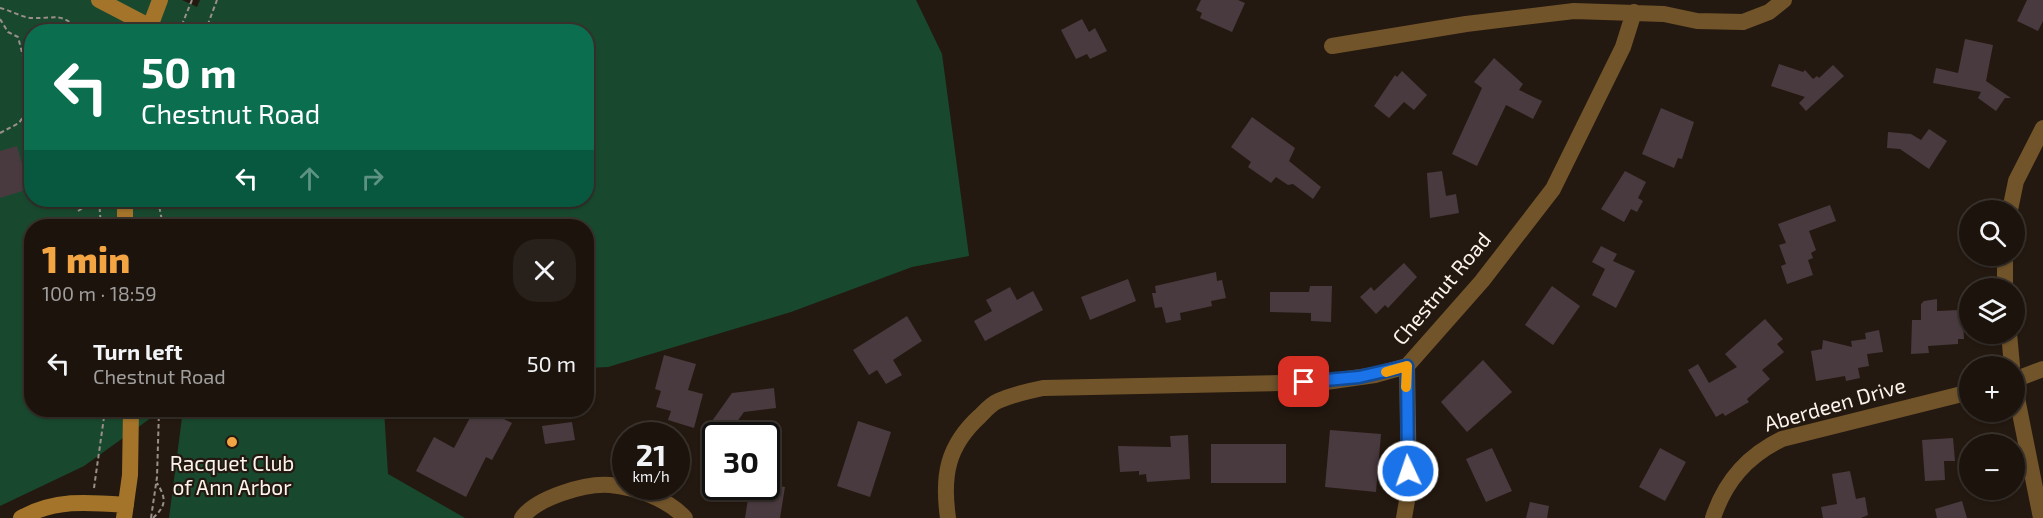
<!DOCTYPE html>
<meta charset="utf-8">
<style>
:root{--surface:#1b130c;--page:#28201a;--text:#f1f3f6;--muted:#a09e9d;--line:#39322d;--accent:#f3a443}
body{margin:0;font-family:"Exo 2",sans-serif;background:var(--page);color:var(--text);height:100vh;display:flex;flex-direction:column;font-size:22px;white-space:nowrap}
*{box-sizing:border-box;margin:0}
p{font-size:20px;color:var(--muted)}
.icon{flex:none;width:33px;height:33px;fill:none;stroke:currentColor;stroke-width:2;stroke-linecap:round;stroke-linejoin:round}
.map{position:relative;flex:1;overflow:hidden}
.drawer{position:absolute;left:24px;top:219px;width:570px;height:198px;display:flex;flex-direction:column;background:var(--surface);border-radius:24px;box-shadow:0 2px 4px #0004,0 0 0 2px var(--line)}
.drawer>*{flex:none}
.top-card{position:absolute;left:24px;top:24px;width:570px;height:183px;border-radius:24px;box-shadow:0 2px 4px #0004,0 0 0 2px var(--line);background:#0b6e4f;color:#fff;overflow:hidden}
.buttons{position:absolute;left:1959px;top:200px;display:grid;gap:12px}
.buttons a{display:grid;place-items:center;width:66px;height:66px;border-radius:50%;background:var(--surface);box-shadow:0 2px 4px #0004,0 0 0 2px var(--line);font-size:30px}
.speed{position:absolute;left:612px;top:422px;display:flex;gap:12px;font-size:30px;font-weight:700;text-align:center}
.speed>*{display:grid;place-content:center;width:78px;height:78px;border-radius:50%;background:var(--surface);box-shadow:0 2px 4px #0004,0 0 0 2px var(--line);line-height:1}
.speed small{font-size:15px;font-weight:400}
.speed .limit{border:3px solid #111;border-radius:9px;background:#fff;color:#111}
.pin{position:absolute;display:grid;place-items:center;width:51px;height:51px;color:#fff;margin:-26px;border-radius:12px;box-shadow:0 3px 9px #0006}
.me{position:absolute;width:66px;margin:-33px;rotate:357deg;stroke-linejoin:round;filter:drop-shadow(0 0 4px #0008)}
.turn{display:flex;align-items:center;gap:21px;height:126px;padding:0 18px;font-size:27px}
.turn .icon{width:78px;height:78px;stroke-width:2.5}
.turn b{display:block;font-size:42px;line-height:51px}
.lanes{display:flex;align-items:center;height:57px;padding:0 18px;background:#0003;justify-content:center;gap:30px;direction:ltr}
.lanes .off{opacity:.35}
.round{display:grid;place-items:center;flex:none;width:63px;height:63px;border-radius:24px;background:var(--page)}
.headline{display:flex;align-items:center;justify-content:space-between;height:102px;padding:0 18px}
h1{font-size:36px;font-weight:800;line-height:45px;color:var(--accent)}
ul{padding:0;list-style:none}
li{display:flex;align-items:center;gap:18px;height:84px;padding:0 18px}
li div{flex:1}
li b{display:block;font-size:22px}
li em{font-style:normal}
.map>svg:first-child{display:block}
.green{fill:#18492f;fill-rule:evenodd}
.building{fill:#493a3f}
.lines{fill:none;stroke-linecap:round;stroke-linejoin:round}
.path{stroke:#9a9089;stroke-width:2;stroke-dasharray:4.5 3;stroke-linecap:butt}
.minor{stroke:#72542a;stroke-width:16}
.tertiary{stroke:#72542a;stroke-width:16}
.secondary{stroke:#a3742a;stroke-width:16}
.route-casing{stroke:#114b97;stroke-width:15}
.route{stroke:#1a73e8;stroke-width:10}
.slow{stroke:#f59e0b;stroke-width:10}
.poi-dot{fill:#f3a443;stroke:#241910;stroke-width:2}
.labels{text-anchor:middle;stroke-width:4.5;stroke-linejoin:round;paint-order:stroke}
.street-label{font-size:21px;fill:#fbf3ed;stroke:#241910}
.poi-label{font-size:21px;fill:#fbf3ed;stroke:#241910}
</style>
<div class="map">
<svg width="2043" height="518" viewBox="0 0 2043 518">
<rect width="100%" height="100%" fill="#241910"/>
<path class="green" d="M0,0H182L197,7L200,0H916L942,54L969,256L912,267L791,312L608,367L587,368L586,226H32V410H162L84,466L0,506ZM32,32H586V200H32Z
M183,410H384L388,474L465,518H169Z"/>
<path class="building" d="M1201,0H1238L1245,3L1232,32L1200,18L1202,13L1196,10Z
M2027,0H2043V21L2038,31L2017,21Z
M1082,19L1089,32L1095,28L1107,51L1090,59L1087,54L1076,59L1061,30Z
M1965,39L1993,45L1986,81L2011,98H2005L1996,111L1978,98L1981,92L1933,83L1936,68L1958,73Z
M1494,58L1523,84L1519,90L1542,101L1533,119L1506,105L1477,166L1452,154L1482,88L1474,82Z
M1779,64L1803,72L1805,70L1813,79L1817,76L1819,78L1833,65L1844,76L1806,111L1799,103L1805,97L1771,86Z
M1402,71L1427,95L1414,110L1404,102L1389,118L1374,106L1395,75L1397,77Z
M1661,108L1694,122L1682,159L1678,158L1674,168L1642,154Z
M1252,117L1295,148L1289,161L1321,187L1313,199L1293,184L1288,185L1276,177L1271,183L1258,174L1248,167L1251,162L1231,147Z
M1929,129L1947,141L1929,169L1900,149L1887,148L1888,132L1911,134L1921,140Z
M17,146L29,189L0,198V151Z
M1442,171L1446,196L1456,194L1459,213L1430,218L1427,173Z
M1625,171L1646,182L1638,198L1643,201L1637,212L1631,209L1624,222L1601,209Z
M1830,205L1836,221L1809,231L1816,250L1811,253L1813,258L1808,260L1813,275L1787,284L1781,266L1786,264L1779,245L1786,243L1778,224Z
M1601,246L1617,254L1613,261L1635,271L1616,308L1592,295L1605,269L1592,262Z
M1404,263L1417,277L1388,308L1385,305L1376,314L1360,297L1371,287L1374,291Z
M1216,272L1217,281L1222,280L1226,298L1211,301L1212,306L1180,313L1181,320L1166,323L1162,307L1155,308L1152,293H1156L1155,286Z
M1128,279L1136,301L1090,320L1081,297Z
M1310,286H1332L1331,322L1311,321V313L1270,312V292H1309Z
M1552,286L1580,306L1553,345L1525,325Z
M1010,287L1017,300L1033,291L1043,310L985,341L974,321L992,311L986,300Z
M1937,299V311L1959,310V321H1963L1964,339H1958V344L1928,346L1929,353L1911,354L1912,320H1921V304L1924,301Z
M907,316L922,341L893,360L902,375L886,384L877,370L869,375L853,350Z
M1765,319L1783,339L1777,344L1784,352L1762,370L1770,379L1747,399L1749,402L1725,416L1723,413L1716,417L1688,370L1698,364L1709,383L1737,367L1725,354Z
M1879,330L1883,352L1867,354L1869,366L1858,368L1860,378L1846,381L1845,376L1816,381L1811,351L1822,349L1823,340L1852,347L1851,341L1866,339L1865,333Z
M664,355L696,364L688,390L703,394L694,428L668,420L671,411L656,407L661,391L655,389Z
M1483,360L1512,392L1467,432L1441,402Z
M774,388L776,408L744,412L729,433L712,421L732,393Z
M474,410H486L512,423L492,460L486,457L466,497L416,471L434,437L454,448Z
M858,421L891,432L870,497L837,486Z
M572,422L575,440L545,444L542,426Z
M1330,430L1381,434L1376,492L1325,487Z
M1188,435L1190,479L1147,482L1146,474L1139,475V471L1120,472L1118,446L1171,447L1170,436Z
M1953,438L1955,461H1944L1945,480L1925,481L1922,440Z
M1211,444H1286V483H1211Z
M1492,448L1512,491L1486,502L1466,459Z
M1660,448L1686,462L1665,501L1639,487Z
M1850,471L1856,499L1865,497L1868,515L1861,518H1823L1821,507L1837,504L1832,474Z
M766,484L785,487L780,518H745L750,486Z
M1962,501L1967,518H1937L1935,509Z
M1530,502L1549,506L1547,518H1526Z"/>
<g class="lines">
<path class="path" d="M0,8C10,10 23,18 32,18C56,19 61,11 81,32
M0,19L8,32L18,37L32,91
M115,32L117,25
M179,32L192,0
M205,32L217,0
M0,133L19,123L32,104
M99,200L101,226
M158,200L163,226
M78,211L95,200
M94,488L105,410
M151,518L157,477L159,410
M153,518C167,505 166,498 157,483"/>
<path class="minor" d="M1332,46L1466,24L1574,11L1664,14L1697,21L1743,22L1769,12L1784,0
M2014,380L2043,369
M522,518C536,498 585,483 610,485C635,487 668,499 685,518
M948,518C942,476 947,446 980,416C985,411 991,404 998,401C1012,395 1028,391 1043,388L1326,382L1375,375L1407,366L1482,281L1553,189L1623,47L1634,12
M1404,518L1409,489L1407,366
M1713,518C1725,481 1747,456 1782,439L1970,392"/>
<path class="tertiary" d="M2010,210L2016,181L2043,128
M2005,288V255
M2009,333L2012,366
M2014,383L2041,518"/>
<path class="secondary" d="M99,0L149,26
M148,32L160,0
M125,200V226
M21,518C55,499 88,502 126,505
M124,518L130,475L131,410"/>
</g>
<g class="lines">
<g class="route-casing">
<path id="route" d="M1304,382L1359,377L1407,366L1408,471"/>
</g>
<use href="#route" class="route"/>
<path class="slow" d="M1386,372L1407,366L1406,387"/>
</g>
<circle class="poi-dot" cx="232" cy="442" r="6"/>
<g class="labels">
<g class="street-label">
<text transform="translate(1442 289) rotate(-50)" y="7">Chestnut Road</text>
<text transform="translate(1835 405) rotate(-16)" y="7">Aberdeen Drive</text>
</g>
<g class="poi-label">
<text x="232" y="471">Racquet Club<tspan x="232" dy="24">of Ann Arbor</tspan></text>
</g>
</g>
</svg>
<div class="buttons">
<a><svg class="icon" aria-label="search" viewBox="0 0 24 24"><circle cx="10" cy="10" r="6"/><path d="M15 15l6 6"/></svg></a>
<a><svg class="icon" aria-label="layers" viewBox="0 0 24 24"><path d="M12 4l9 5-9 5-9-5zM3 14l9 5 9-5"/></svg></a>
<a>+</a>
<a>−</a>
</div>
<div class="speed"><div>21<small>km/h</small></div><div class="limit">30</div></div>
<div class="pin" style="left:1304px;top:382px;background:#d93025"><svg class="icon" aria-label="arrive" viewBox="0 0 24 24"><path d="M6 21V4h12l-3 4 3 4H6"/></svg></div>
<svg class="me" style="left:1408px;top:471px" viewBox="-20 -20 40 40"><circle r="17" fill="#1a73e8" stroke="#fff" stroke-width="3"/><path d="M0-11L8 9 0 5-8 9z" fill="#fff"/></svg>
<div class="top-card">
<div class="turn"><svg class="icon" aria-label="left" viewBox="0 0 24 24"><path d="M17 20v-9H6M10 6l-5 5 5 5"/></svg><div><b>50 m</b>Chestnut Road</div></div>
<div class="lanes"><svg class="icon" aria-label="left" viewBox="0 0 24 24"><path d="M17 20v-9H6M10 6l-5 5 5 5"/></svg><svg class="icon off" aria-label="ahead" viewBox="0 0 24 24"><path d="M12 20V5M6 11l6-6 6 6"/></svg><svg class="icon off" aria-label="right" viewBox="0 0 24 24"><path d="M7 20v-9h11M14 6l5 5-5 5"/></svg></div>
</div>
<section class="drawer">
<div class="headline"><div><h1>1 min</h1><p>100 m · 18:59</p></div><a class="round"><svg class="icon" aria-label="close" viewBox="0 0 24 24"><path d="M6 6l12 12M18 6L6 18"/></svg></a></div>
<ul>
<li><svg class="icon" aria-label="left" viewBox="0 0 24 24"><path d="M17 20v-9H6M10 6l-5 5 5 5"/></svg><div><b>Turn left</b><p>Chestnut Road</p></div><em>50 m</em></li>
</ul>
</section>
</div>
